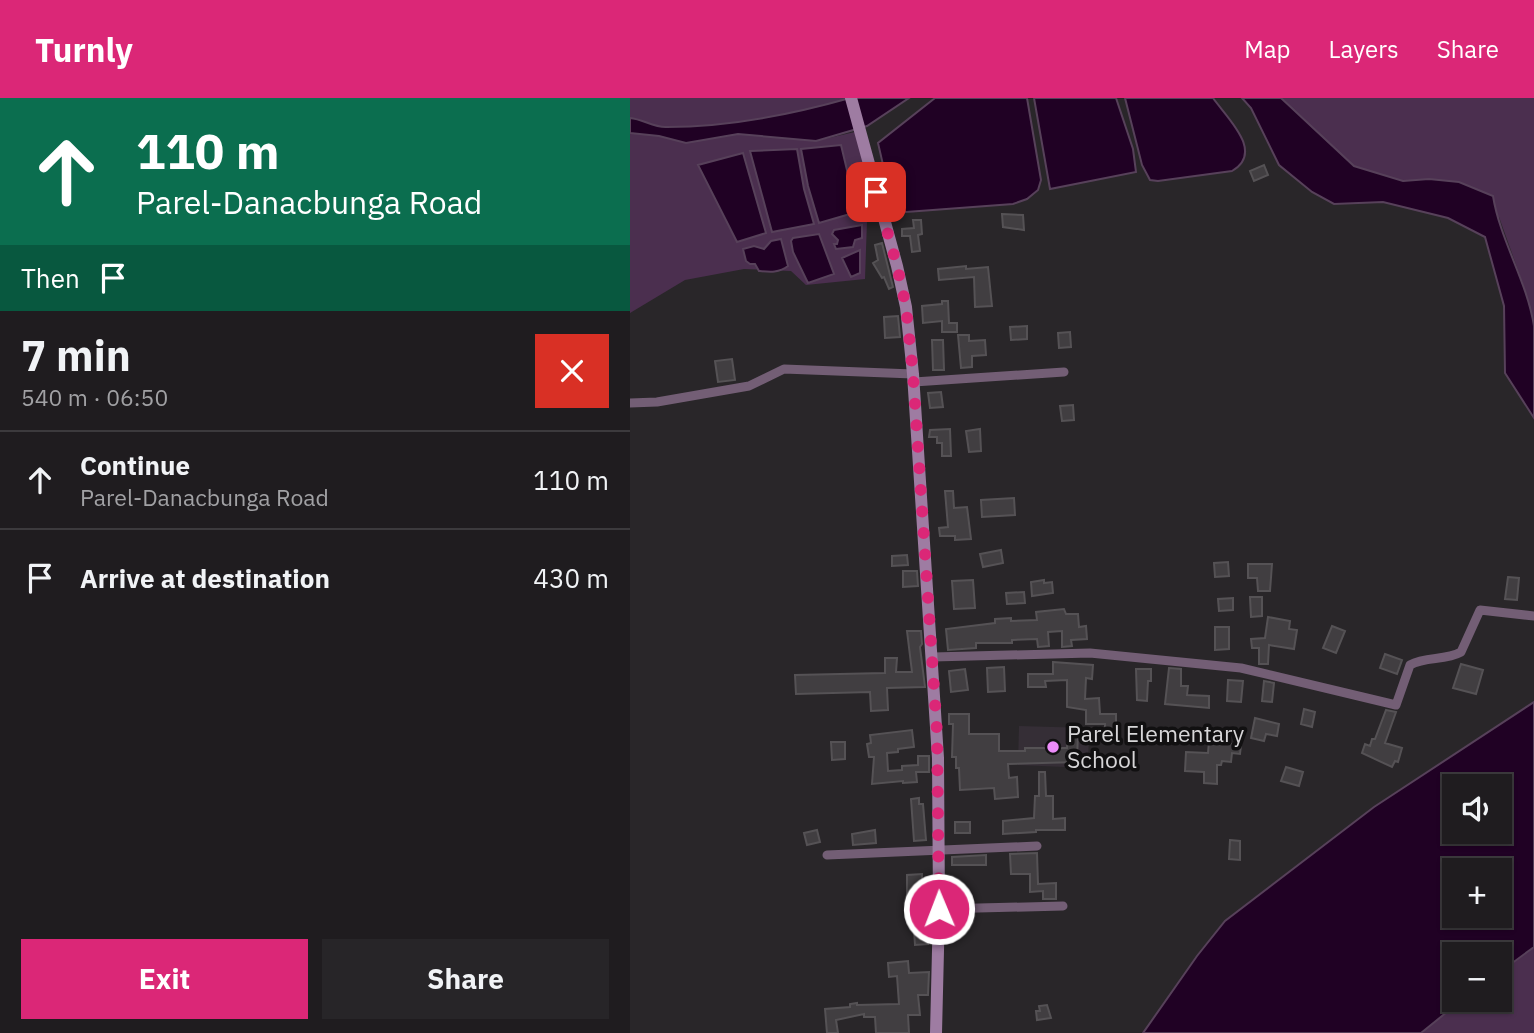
<!DOCTYPE html>
<meta charset="utf-8">
<style>
:root{--surface:#1f1c1f;--page:#272528;--text:#f1f3f6;--muted:#a1a1a4;--line:#3c3a3d;--accent:#db2777}
body{margin:0;font-family:"IBM Plex Sans",sans-serif;background:var(--page);color:var(--text);height:100vh;display:flex;flex-direction:column;font-size:26px;white-space:nowrap}
*{box-sizing:border-box;margin:0}
p{font-size:23px;color:var(--muted)}
.icon{flex:none;width:38px;height:38px;fill:none;stroke:currentColor;stroke-width:2;stroke-linecap:round;stroke-linejoin:round}
.map{position:relative;flex:1;overflow:hidden}
.details{display:flex;flex-direction:column;background:var(--surface);width:630px}
.details>*{flex:none}
.top-card{background:#0b6e4f;color:#fff;overflow:hidden}
.controls{position:absolute;left:812px;top:676px;display:grid;gap:14px}
.controls a{display:grid;place-items:center;width:70px;height:70px;border-radius:0px;background:var(--surface);box-shadow:0 2px 5px #0004,0 0 0 2px var(--line);font-size:35px}
.pin{position:absolute;display:grid;place-items:center;width:60px;height:60px;color:#fff;margin:-30px;border-radius:14px;box-shadow:0 4px 10px #0006}
.me{position:absolute;width:77px;margin:-38px;rotate:359deg;stroke-linejoin:round;filter:drop-shadow(0 0 5px #0008)}
.turn{display:flex;align-items:center;gap:24px;height:147px;padding:0 21px;font-size:32px}
.turn .icon{width:91px;height:91px;stroke-width:2.5}
.turn b{display:block;font-size:49px;line-height:60px}
.then{display:flex;align-items:center;height:66px;padding:0 21px;background:#0003;gap:14px;font-size:26px}
.round{display:grid;place-items:center;flex:none;width:74px;height:74px;border-radius:0px;background:var(--page)}
.head{display:flex;align-items:center;justify-content:space-between;height:119px;padding:0 21px}
h1{font-size:42px;font-weight:800;line-height:52px}
.button{display:flex;gap:14px;margin-top:auto;padding:14px 21px}
.button a{flex:1;height:80px;border-radius:0px;background:var(--accent);color:#fff;font-size:28px;font-weight:800;line-height:80px;text-align:center}
.button a+a{background:var(--page);color:var(--text)}
ul{padding:0;list-style:none}
li{display:flex;align-items:center;gap:21px;height:98px;padding:0 21px;border-top:2px solid var(--line)}
li div{flex:1}
li b{display:block;font-size:26px}
li em{font-style:normal}
header{display:flex;align-items:center;gap:42px;box-sizing:border-box;height:98px;padding:0 35px;background:var(--accent);color:#fff}
header strong{font-size:33px}
nav{display:flex;gap:38px;margin-inline-start:auto;font-size:24px}
main{display:flex;flex:1;min-height:0}
.map>svg:first-child{display:block}
.built{fill:#352e36}
.green{fill:#4b2f4f}
.water{fill:#200124;stroke:#57415a;stroke-width:2;fill-rule:evenodd}
.building{fill:#413e41;stroke:#555255;stroke-width:2}
.lines{fill:none;stroke-linecap:round;stroke-linejoin:round}
.street{stroke:#735e75;stroke-width:9}
.secondary{stroke:#9e7ca2;stroke-width:12}
.route{stroke:#db2777;stroke-width:12;stroke-dasharray:0 21.6}
.poi-dot{fill:#ed8cf9;stroke:#111011;stroke-width:2.5}
.labels{text-anchor:middle;stroke-width:7;stroke-linejoin:round;paint-order:stroke}
.poi-label{font-size:23px;fill:#d7d6d8;stroke:#111011;text-anchor:start}
</style>
<header>
<strong>Turnly</strong>
<nav><a>Map</a><a>Layers</a><a>Share</a></nav>
</header>
<main>
<section class="details">
<div class="top-card">
<div class="turn"><svg class="icon" aria-label="ahead" viewBox="0 0 24 24"><path d="M12 20V5M6 11l6-6 6 6"/></svg><div><b>110 m</b>Parel-Danacbunga Road</div></div>
<div class="then">Then<svg class="icon" aria-label="arrive" viewBox="0 0 24 24"><path d="M6 21V4h12l-3 4 3 4H6"/></svg></div>
</div>
<div class="head"><div><h1>7 min</h1><p>540 m · 06:50</p></div><a class="round" style="background:#d93025;color:#fff"><svg class="icon" aria-label="close" viewBox="0 0 24 24"><path d="M6 6l12 12M18 6L6 18"/></svg></a></div>
<ul>
<li><svg class="icon" aria-label="ahead" viewBox="0 0 24 24"><path d="M12 20V5M6 11l6-6 6 6"/></svg><div><b>Continue</b><p>Parel-Danacbunga Road</p></div><em>110 m</em></li>
<li><svg class="icon" aria-label="arrive" viewBox="0 0 24 24"><path d="M6 21V4h12l-3 4 3 4H6"/></svg><div><b>Arrive at destination</b></div><em>430 m</em></li>
</ul>
<div class="button"><a>Exit</a><a>Share</a></div>
</section>
<div class="map">
<svg width="904" height="935" viewBox="0 0 904 935">
<rect width="100%" height="100%" fill="#292629"/>
<path class="built" d="M389,628L459,630L458,670L388,667Z"/>
<path class="green" d="M0,0H222L147,19L86,27L33,30L0,20Z
M651,0H904V228L893,186L869,119L799,81L773,83L724,68Z
M229,33L253,118L237,123L235,181L176,187L161,173L114,171L55,182L0,215V35L29,38L56,45L108,36L186,43Z
M904,849V935H791L833,901H870V874Z"/>
<path class="water" d="M220,0H279L237,28L186,43L108,36L56,45L29,38L0,35V20C13,21 24,30 37,29C100,29 160,17 220,0Z
M305,0H397L411,82L408,92L397,101L383,106L276,114L266,110L259,93L248,45Z
M404,0H486L503,51L506,74L420,91Z
M495,0H583C597,20 635,54 602,73L528,83L520,82L512,67Z
M612,0H651L724,68L773,83L799,81L829,84L863,98C870,142 897,183 904,228C904,256 904,291 904,320L875,275L874,208L855,139L818,120L753,104L704,106L682,94L649,67L621,10Z
M211,47L227,114L189,125L178,88L171,51Z
M167,51L174,91L184,126L142,134L120,53Z
M113,55L136,135L107,144L68,67Z
M232,127V140L225,142L223,149L206,151L204,146H207L208,142L202,136L204,132Z
M189,136L204,176L178,185L163,154L161,143L163,140Z
M151,141L158,168C149,175 140,174 129,173L125,166H120L116,163L113,151L124,148L134,151L141,143Z
M230,152V175L221,179L212,160Z
M904,604V849L870,874V856H824V901H833L791,935H513L567,858L595,823L744,709ZM824,688H870V733H824ZM824,772H870V817H824Z"/>
<path class="building" d="M634,67L638,77L624,83L620,73Z
M372,116L393,117L394,132L373,129Z
M283,122H291L292,136L288,137L290,153L282,154L280,138H272V131L284,130Z
M252,145L263,189L259,191L254,179L252,180L243,165L248,162L245,147Z
M336,168V171L358,169L362,208L345,209L344,179L309,182L308,171Z
M312,203H318L319,225H327V234H312V223L293,225L292,208L312,206Z
M268,218L270,239L255,240L254,219Z
M397,228V241L381,242L380,229Z
M440,234L441,249L429,250L428,235Z
M328,237H339V243L355,242L356,257L342,258V269L331,270Z
M302,242H313L314,272H303Z
M102,261L105,282L88,284L85,263Z
M311,294L313,309L300,310L298,295Z
M443,307L444,322L432,323L430,308Z
M320,331L321,358H312V345H307V339H299L300,332Z
M350,331L351,353L339,354L336,333Z
M315,393H323L324,410L337,409L341,441L325,442V438H310L309,430L318,429Z
M384,400L385,417L352,419L351,402Z
M371,452L373,465L353,469L350,456Z
M277,457L278,467L262,468V458Z
M598,464L599,478L585,479L584,465Z
M618,466H642L640,493H628L627,480H618Z
M273,473H287L288,488L273,489Z
M878,479L889,480L887,502L875,501Z
M343,482L345,510L324,511L322,483Z
M414,482V485L422,484L423,495L402,498L401,484Z
M394,494L395,505L377,506L376,495Z
M620,499H632V518L621,519Z
M603,500V512L589,513L588,501Z
M434,511L436,516H448L449,529L456,528L457,541L441,542L442,548L432,549V533L418,534L419,548L408,549L407,541L382,542V545H346V550L318,552L316,531L365,525V521L381,520V523L407,522L406,514Z
M638,519L660,523L659,531L667,532L664,551L639,547L638,566H629V550H622L621,541L635,540Z
M702,528L715,533L706,555L693,550Z
M585,529H599V551L585,552Z
M277,533H291L292,546L290,549L295,589L257,590L258,612L241,613L240,594L166,596L165,577L255,575V560H267L266,574H282Z
M755,556L772,562L767,576L750,570Z
M423,564L463,567L462,581L456,580L455,601L469,600L470,616H486V626H489V637H475V626H456V612L437,609V582L415,583L416,589H398V576H423Z
M831,566L853,572L846,596L823,590Z
M374,569L375,593L358,594L357,570Z
M539,570L551,571V588H558L557,597L579,598V610L535,606Z
M335,571L338,592L321,594L319,573Z
M506,571H521V583H518L517,603L507,602Z
M598,582L613,583L611,604L597,603Z
M634,583L644,585L642,604L632,603Z
M674,611L685,614L682,629L671,626Z
M756,612L766,614L755,645L772,650L768,664L765,663L762,669L732,655L735,646L740,648L742,641H745Z
M319,616H339V636H369V653H395V650H437L438,633H448L447,664L378,666L379,680L387,679L388,699L365,701L364,690L330,692L329,670H326V659H322L323,626H319Z
M625,620L649,626L647,638L636,636L634,643L621,640Z
M282,632L284,649L268,651V654L257,655L258,673L272,672V668L288,667V658H299V674H286L287,684L273,685V683L242,686L244,659H239L237,646L241,645L240,637Z
M579,643L611,647L610,656L602,655L601,664L592,663L591,667H587V686L574,685V674L555,673L556,654L578,655Z
M201,644H215V661L202,662Z
M656,669L673,674L669,688L651,683Z
M409,674H415L416,698H423V721L435,720V732H406V734L373,736V723L404,720L405,698H409Z
M289,700V706H293L296,742L284,743L281,701Z
M325,724H340V735H325Z
M187,732L190,744L177,747L174,735Z
M245,732L246,745L223,747L222,736Z
M600,742L610,743V762L599,761Z
M407,755L408,786L426,785V801H413V793L400,794V776H381L380,756Z
M356,757V767H322V759Z
M292,776V795H288L287,812H277V777Z
M297,831L298,846L285,847L284,832Z
M278,863L279,875L299,874L298,897H288L290,917H278L279,935H246L245,919H234V916L206,922L208,935H197L195,911L220,909V906L227,905V907L269,906L267,878L259,879L258,865Z
M417,907L421,920L407,922L406,913H410L409,908Z"/>
<g class="lines">
<path class="street" d="M284,284L434,274
M0,305L27,304L119,288L154,271L283,276
M303,559L460,555L611,570L766,607L780,567C796,558 815,563 831,554L850,512L904,518
M197,757L407,748
M309,811L433,808"/>
<path class="secondary" d="M221,0L267,168L276,209L283,276L308,660L309,811L306,935"/>
</g>
<g class="lines">
<path class="route" d="M246,94L267,168L276,209L283,276L307,635L309,811"/>
</g>
<circle class="poi-dot" cx="423" cy="649" r="7"/>
<g class="labels">
<g class="poi-label">
<text x="437" y="644">Parel Elementary<tspan x="437" dy="26">School</tspan></text>
</g>
</g>
</svg>
<div class="controls">
<a><svg class="icon" aria-label="sound" viewBox="0 0 24 24"><path d="M4 9h4l5-4v14l-5-4H4zM17 9q2 3 0 6"/></svg></a>
<a>+</a>
<a>−</a>
</div>
<div class="pin" style="left:246px;top:94px;background:#d93025"><svg class="icon" aria-label="arrive" viewBox="0 0 24 24"><path d="M6 21V4h12l-3 4 3 4H6"/></svg></div>
<svg class="me" style="left:309px;top:811px" viewBox="-20 -20 40 40"><circle r="17" fill="#db2777" stroke="#fff" stroke-width="3"/><path d="M0-11L8 9 0 5-8 9z" fill="#fff"/></svg>
</div>
</main>
